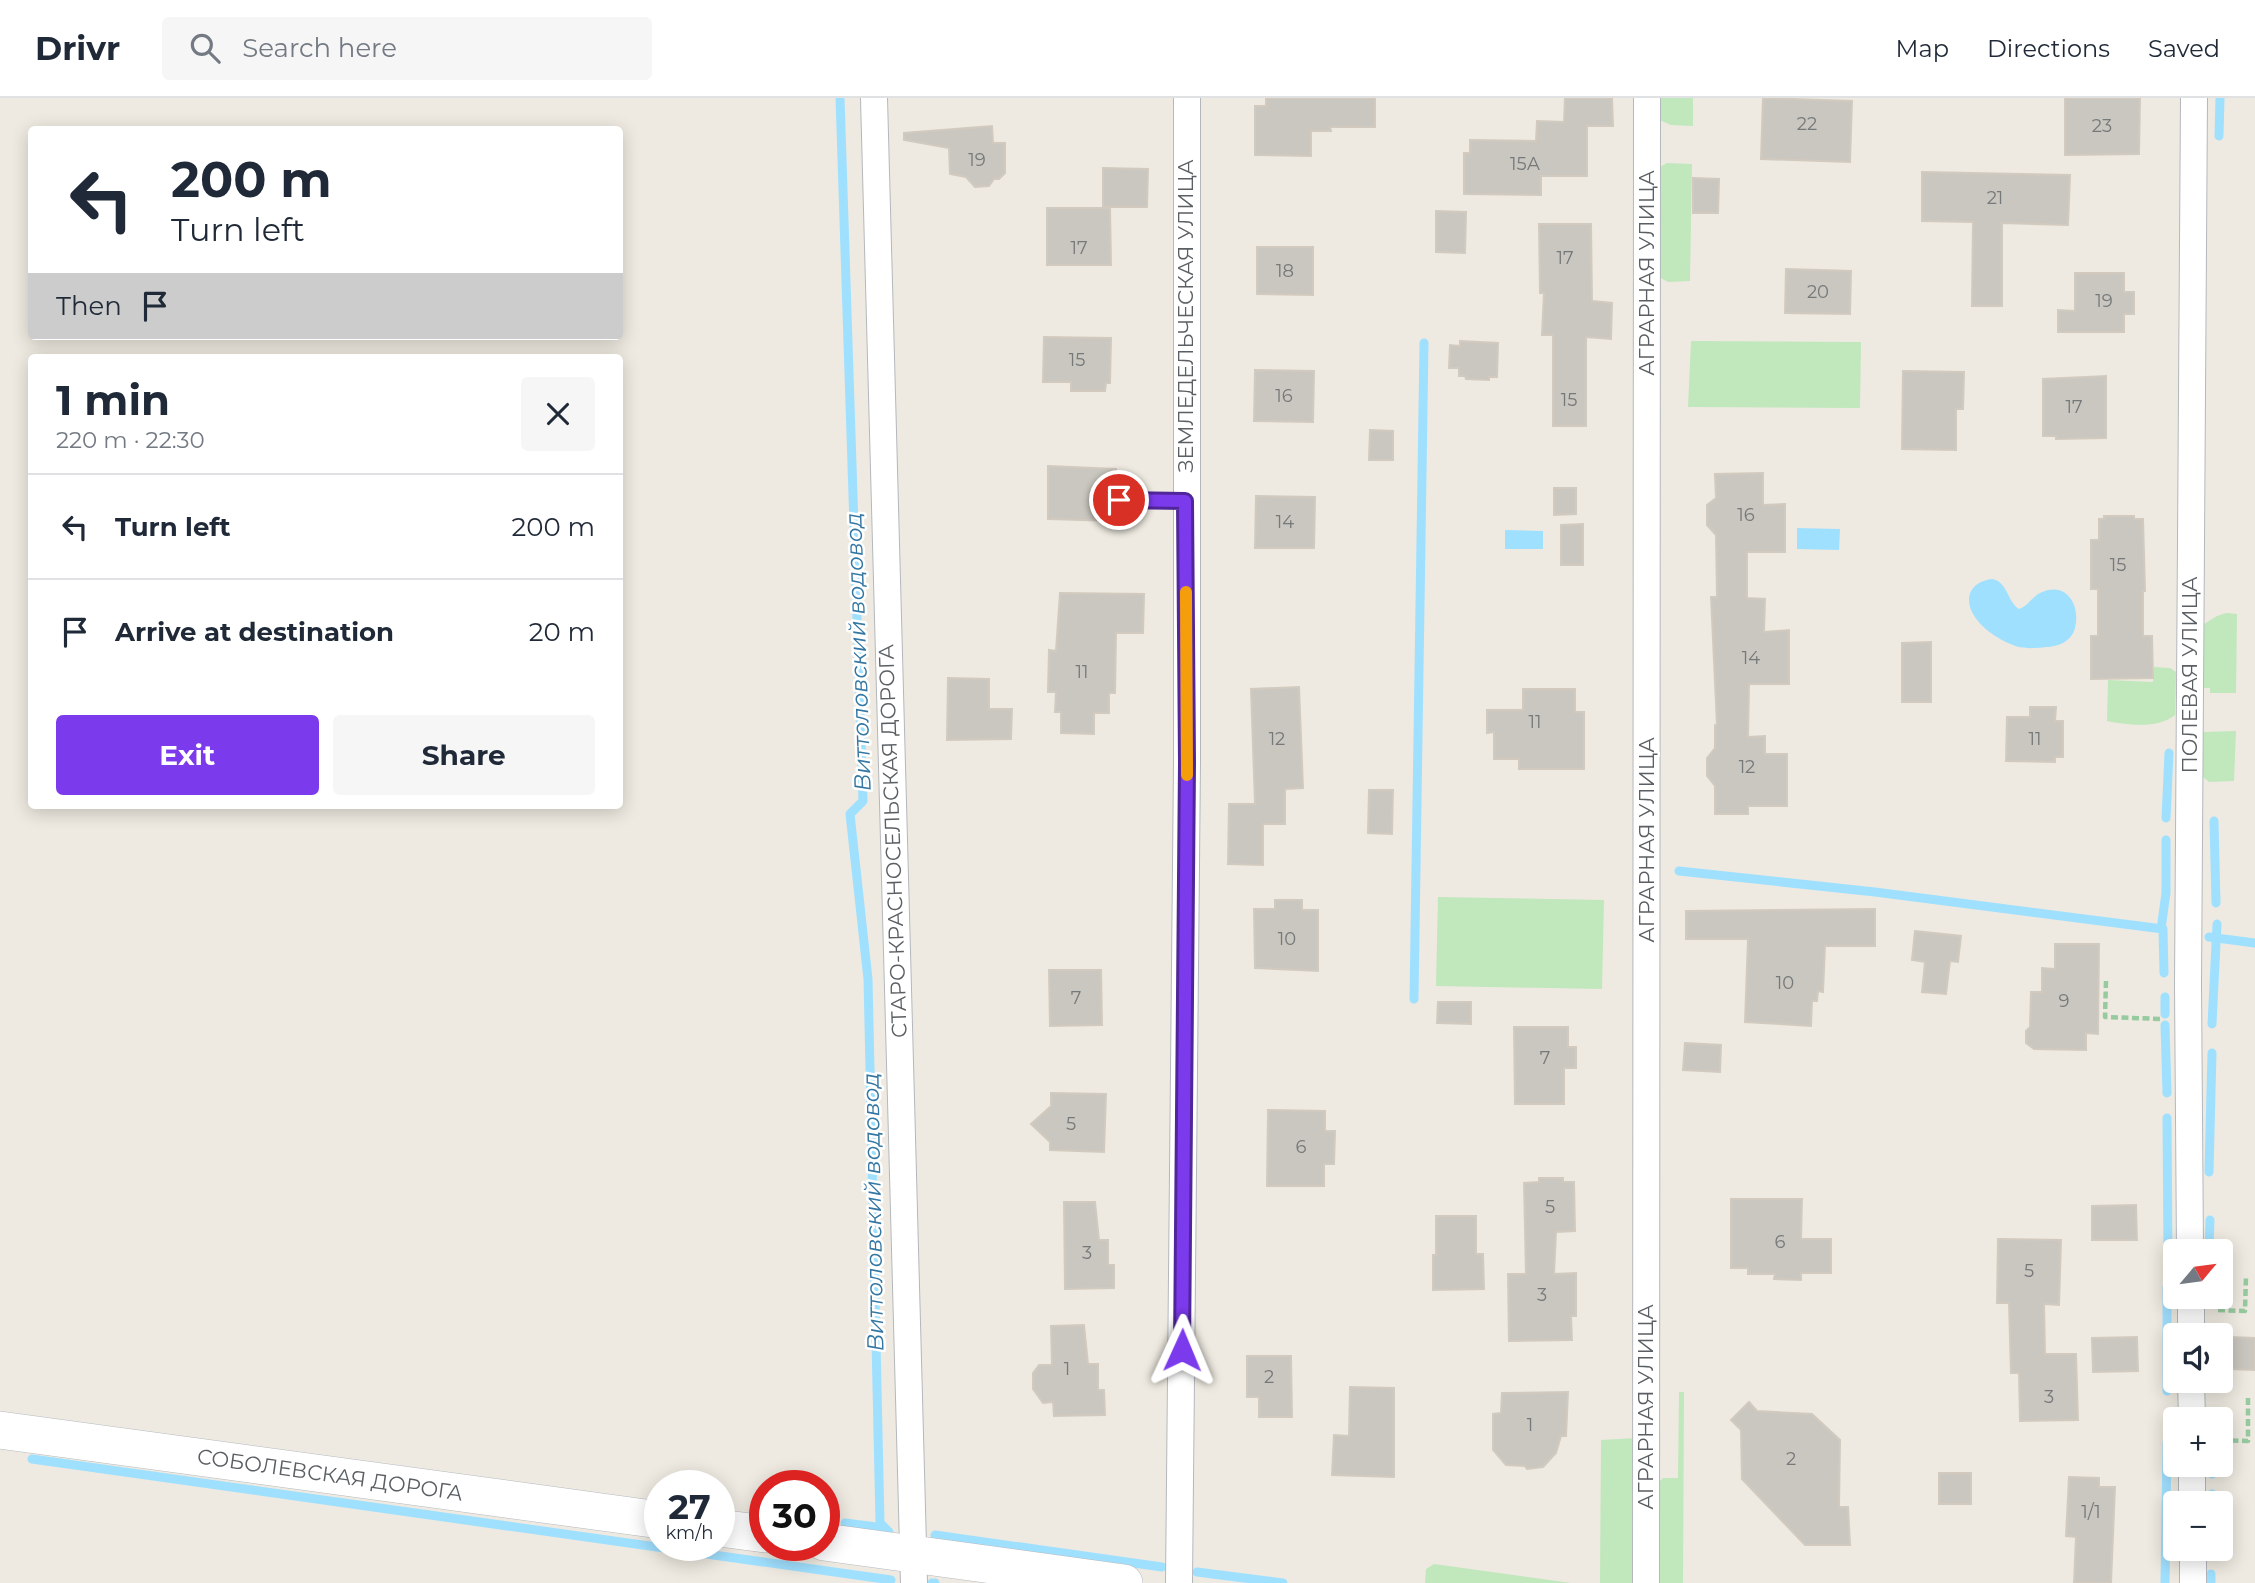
<!DOCTYPE html>
<meta charset="utf-8">
<style>
:root{--surface:#fff;--page:#f6f6f7;--text:#1f2937;--muted:#747a83;--line:#e0e1e3;--accent:#7c3aed}
body{margin:0;font-family:Montserrat,sans-serif;background:var(--page);color:var(--text);height:100vh;display:flex;flex-direction:column;font-size:26px;white-space:nowrap}
*{box-sizing:border-box;margin:0}
p{font-size:23px;color:var(--muted)}
.icon{flex:none;width:38px;height:38px;fill:none;stroke:currentColor;stroke-width:2;stroke-linecap:round;stroke-linejoin:round}
.map{position:relative;flex:1;overflow:hidden}
.panel{position:absolute;left:28px;top:256px;width:595px;height:455px;display:flex;flex-direction:column;background:var(--surface);border-radius:7px;box-shadow:0 4px 18px #0003}
.panel>*{flex:none}
.hud{position:absolute;left:28px;top:28px;width:595px;height:214px;border-radius:7px;box-shadow:0 4px 18px #0003;background:#fff;color:var(--text);overflow:hidden}
.needle{width:46px;rotate:61deg}
.fabs{position:absolute;left:2163px;top:1141px;display:grid;gap:14px}
.fabs a{display:grid;place-items:center;width:70px;height:70px;border-radius:7px;background:var(--surface);box-shadow:0 4px 18px #0003;font-size:35px}
.speed{position:absolute;left:644px;top:1372px;display:flex;gap:14px;font-size:35px;font-weight:700;text-align:center}
.speed>*{display:grid;place-content:center;width:91px;height:91px;border-radius:50%;background:var(--surface);box-shadow:0 4px 18px #0003;line-height:1}
.speed small{font-size:18px;font-weight:400}
.speed .limit{border:10px solid #d22;background:#fff;color:#111}
.pin{position:absolute;display:grid;place-items:center;width:60px;height:60px;color:#fff;margin:-30px;border:4px solid #fff;border-radius:50%;box-shadow:0 2px 7px #0007}
.me{position:absolute;width:77px;margin:-38px;rotate:1deg;stroke-linejoin:round;filter:drop-shadow(0 0 5px #0008)}
.turn{display:flex;align-items:center;gap:24px;height:147px;padding:0 28px;font-size:32px}
.turn .icon{width:91px;height:91px;stroke-width:2.5}
.turn b{display:block;font-size:49px;line-height:60px}
.then{display:flex;align-items:center;height:66px;padding:0 28px;background:#0003;gap:14px;font-size:26px}
.round{display:grid;place-items:center;flex:none;width:74px;height:74px;border-radius:7px;background:var(--page)}
.overview{display:flex;align-items:center;justify-content:space-between;height:119px;padding:0 28px}
h1{font-size:42px;font-weight:700;line-height:52px}
.action{display:flex;gap:14px;margin-top:auto;padding:14px 28px}
.action a{flex:1;height:80px;border-radius:7px;background:var(--accent);color:#fff;font-size:28px;font-weight:700;line-height:80px;text-align:center}
.action a+a{background:var(--page);color:var(--text)}
ul{padding:0;list-style:none}
li{display:flex;align-items:center;gap:21px;height:105px;padding:0 28px;border-top:2px solid var(--line)}
li div{flex:1}
li b{display:block;font-size:26px}
li em{font-style:normal}
header{display:flex;align-items:center;gap:42px;box-sizing:border-box;height:98px;padding:0 35px;background:var(--surface);border-bottom:2px solid var(--line)}
header strong{font-size:33px}
nav{display:flex;gap:38px;margin-inline-start:auto;font-size:24px}
.search{width:490px;height:63px;background:var(--page);display:flex;align-items:center;gap:18px;box-sizing:border-box;padding:0 24px;border-radius:7px;color:var(--muted);font-size:26px}
.map>svg:first-child{display:block}
.green{fill:#c1e7bc}
.water{fill:#a0e0ff}
.lines{fill:none;stroke-linecap:round;stroke-linejoin:round}
.stream{stroke:#a0e0ff;stroke-width:9}
.building{fill:#cac7c0;stroke:#d2cabf;stroke-width:2}
.lane-casing{stroke:#b4b8bd;stroke-width:14}
.street-casing{stroke:#b4b8bd;stroke-width:28}
.secondary-casing{stroke:#b5babf;stroke-width:38}
.path{stroke:#97ca9f;stroke-width:4.5;stroke-dasharray:7 3.5;stroke-linecap:butt}
.lane{stroke:#fff;stroke-width:12}
.street{stroke:#fff;stroke-width:26}
.secondary{stroke:#fff;stroke-width:37}
.route-casing{stroke:#51269a;stroke-width:18}
.route{stroke:#7c3aed;stroke-width:12}
.slow{stroke:#f59e0b;stroke-width:12}
.labels{text-anchor:middle;stroke-width:5;stroke-linejoin:round;paint-order:stroke}
.number-label{font-size:18px;fill:#76797a}
.street-label{font-size:21px;fill:#5a5f63;stroke:#fff}
.water-label{font-size:23px;font-style:italic;fill:#3477a3;stroke:#fff}
</style>
<header>
<strong>Drivr</strong>
<div class="search"><svg class="icon" aria-label="search" viewBox="0 0 24 24"><circle cx="10" cy="10" r="6"/><path d="M15 15l6 6"/></svg>Search here</div>
<nav><a>Map</a><a>Directions</a><a>Saved</a></nav>
</header>
<div class="map">
<svg width="2255" height="1485" viewBox="0 0 2255 1485">
<rect width="100%" height="100%" fill="#eeeae1"/>
<path class="green" d="M1657,0H1693V28L1671,27L1657,21Z
M1667,65L1692,66L1690,183L1668,184L1657,178L1658,70Z
M1691,243L1861,244L1860,310L1688,309Z
M2226,515L2237,516L2236,595H2210V590H2204V526L2217,518Z
M2154,569L2170,570L2176,574L2175,617C2158,631 2127,627 2107,623L2108,582L2153,584Z
M2236,633L2234,683L2209,684L2203,679V634Z
M1438,799L1604,802L1602,891L1436,888Z
M1679,1294H1684L1683,1485H1659L1658,1385L1663,1380H1678Z
M1636,1340V1485H1600L1601,1342Z
M1434,1466L1571,1485H1425L1426,1471Z"/>
<path class="water" d="M1797,430L1840,431L1839,452L1797,451Z
M1505,432L1543,433V451H1505Z
M1993,481C2008,485 2007,503 2019,511C2028,508 2032,499 2040,495C2066,482 2081,507 2075,530C2072,543 2058,549 2046,549C2038,550 2027,551 2019,549C2004,545 1983,532 1975,519C1962,500 1971,483 1993,481Z"/>
<g class="lines">
<path class="stream" d="M840,0L863,703L850,716L868,881L880,1425L889,1434
M2219,38L2220,0
M2166,720L2169,655
M2214,723L2216,805
M1679,773L1875,794L2163,831L2164,875
M2161,831L2166,795V742
M2209,839L2255,845
M2165,899V916
M1414,901L1424,245
M2212,926L2217,826
M2165,927L2167,995
M2167,1020L2168,1158
M2209,1074L2212,955
M2209,1151L2210,1122
M2211,1283V1288
M2167,1293V1189
M32,1361L891,1482
M2211,1367L2212,1376
M2212,1396V1405
M845,1425L885,1430
M935,1437L1162,1469
M1197,1474L1283,1485
M932,1485H935
M2165,1485L2167,1345
M2211,1485V1476"/>
</g>
<path class="building" d="M1266,0H1375V29H1330L1331,33H1311V58L1255,57V8H1266Z
M1565,0H1612L1613,28H1587V78H1541V97L1464,96V55H1470V42L1536,43L1537,23L1564,24Z
M1763,0L1852,3L1850,64L1761,61Z
M2065,0H2140L2139,56L2065,57Z
M992,28L993,45H1005V75L999,81H994L989,88L975,89L966,79L950,76L949,50L904,42V35Z
M1103,70L1148,71L1147,109H1103Z
M1922,74L2070,77L2068,127L2002,125V208H1972L1973,124L1922,123Z
M1693,80L1719,81L1718,115H1693Z
M1047,110H1110L1111,167H1047Z
M1436,113L1466,114L1465,155L1436,154Z
M1539,126H1591L1592,203L1612,205L1611,241L1586,239V328H1553V237H1542L1544,195H1540Z
M1257,149H1313V197L1257,196Z
M1786,171L1851,173L1850,216L1785,215Z
M2075,175H2124V194H2134V216H2124V234H2058V212L2075,213Z
M1044,239L1111,240L1110,285H1106L1105,293H1071V284H1043Z
M1460,243L1498,245L1497,279H1489V282L1466,281L1465,278H1459V270H1449L1450,247L1460,248Z
M1255,272L1314,273L1313,324L1254,323Z
M1903,273L1964,274L1963,311H1956V352L1902,351Z
M2106,278V340L2056,341V338H2043V281Z
M1370,332L1393,333V362H1369Z
M1048,368L1116,371V395L1110,402L1115,411V423L1048,421Z
M1763,375V407L1785,406V454H1747V500L1765,501L1764,534L1789,532V586H1749L1748,639L1765,638V656H1787V708H1748V716H1715V688L1707,678V660L1715,650V627H1717L1711,499H1717L1716,437L1707,427V407L1716,400L1715,376Z
M1554,390H1576V416L1554,417Z
M1256,398L1315,399L1314,450H1255Z
M2104,418H2134V421H2143L2145,493H2143V538H2152L2153,580L2091,581V538H2098V491H2091V442H2099V421H2104Z
M1583,426V467H1561V427Z
M1060,495L1144,496L1143,535H1116L1115,595H1109V615H1094V636L1061,635V614H1055L1056,594H1048L1049,552L1056,553Z
M1931,544V604H1902V545Z
M948,580L989,581V611H1012L1011,641L947,642Z
M1299,589L1303,690L1285,691V726H1263V767L1228,766L1229,706H1255L1251,591Z
M1523,591H1575V614H1584V671H1519V661H1494V634L1487,635V612H1523Z
M2030,609H2056L2055,623H2063V659H2055V664L2006,663L2007,619H2030Z
M1369,692H1393L1392,736L1368,735Z
M1275,802H1302V812H1318V873L1255,870L1254,811H1275Z
M1875,811V848H1825L1823,894L1818,893L1817,903H1812L1811,928L1745,924L1748,841H1686V813Z
M1915,833L1961,838L1958,864L1950,863L1946,896L1922,894L1925,864L1912,862Z
M2055,846H2099L2098,936L2086,935V952L2034,951L2026,945V933L2030,929L2031,894H2042V870L2055,871Z
M1049,872H1101L1102,927L1050,928Z
M1438,904H1471V926L1437,925Z
M1514,929H1568V949H1576V970H1564V1006H1515Z
M1685,945L1721,947L1720,974L1683,972Z
M1051,995L1106,996L1104,1054L1050,1052V1044L1031,1026L1051,1008Z
M1268,1012L1325,1013V1033H1335L1334,1066H1324V1088H1267Z
M1539,1080H1563V1084H1574L1575,1133L1556,1134L1554,1176L1576,1175V1218H1571L1572,1242L1509,1243L1508,1176H1526L1524,1085L1539,1084Z
M1731,1101H1802L1801,1141H1831V1175H1801V1182L1774,1181L1775,1176H1748V1170H1731Z
M1064,1104H1095L1099,1142H1108V1167H1114V1190L1065,1191Z
M2136,1107L2137,1142H2092V1108Z
M1436,1118H1476V1156H1483L1484,1191L1433,1192V1157H1436Z
M1998,1141L2061,1142L2059,1207L2044,1206L2045,1256H2076L2078,1322L2020,1323L2019,1275H2011L2009,1205H1997Z
M1084,1227L1088,1266H1098V1292H1104L1105,1317L1054,1318L1053,1304L1043,1305L1033,1291V1275L1039,1267H1052L1051,1228Z
M2137,1239L2138,1273L2093,1274L2092,1240Z
M2230,1239L2255,1240V1272L2229,1271Z
M1247,1258H1291L1292,1319H1259V1299H1247Z
M1350,1289L1394,1290V1379L1332,1377L1334,1337L1349,1338Z
M1568,1294L1566,1338H1561L1556,1355L1543,1369L1527,1371L1525,1368L1506,1367L1493,1352V1316L1501,1315L1502,1295Z
M1749,1304L1757,1313L1812,1316L1840,1342L1839,1409H1848L1850,1447H1805L1742,1381L1741,1332L1731,1322Z
M1939,1375H1971V1406H1939Z
M2069,1379L2099,1380V1389H2115L2111,1485H2074L2076,1439L2066,1438Z"/>
<g class="lines">
<g class="lane-casing">
<path id="lane" d="M1119,403H1185"/>
</g>
<g class="street-casing">
<path id="street" d="M874,0L914,1485
M2190,1153L2188,887L2194,0
M2191,1199V1237
M2191,1283L2192,1321
M2192,1367V1405
M2193,1451V1485
M1179,1485L1187,664V0
M1646,1485L1647,0"/>
</g>
<g class="secondary-casing">
<path id="secondary" d="M0,1332L660,1422
M719,1430L765,1436
M824,1444L1124,1485"/>
</g>
<path class="path" d="M2106,883L2105,919L2162,921
M2218,1212L2245,1213L2246,1178
M2221,1342L2248,1343V1299"/>
<use href="#lane" class="lane"/>
<use href="#street" class="street"/>
<use href="#secondary" class="secondary"/>
</g>
<g class="lines">
<g class="route-casing">
<path id="route" d="M1119,402L1185,403L1187,664L1182,1252"/>
</g>
<use href="#route" class="route"/>
<path class="slow" d="M1186,494L1187,677"/>
</g>
<g class="labels">
<g class="number-label">
<text x="1807" y="32">22</text>
<text x="2102" y="34">23</text>
<text x="977" y="68">19</text>
<text x="1525" y="72">15А</text>
<text x="1995" y="106">21</text>
<text x="1079" y="156">17</text>
<text x="1565" y="166">17</text>
<text x="1285" y="179">18</text>
<text x="1818" y="200">20</text>
<text x="2104" y="209">19</text>
<text x="1077" y="268">15</text>
<text x="1284" y="304">16</text>
<text x="1569" y="308">15</text>
<text x="2074" y="315">17</text>
<text x="1746" y="423">16</text>
<text x="1285" y="430">14</text>
<text x="2118" y="473">15</text>
<text x="1751" y="566">14</text>
<text x="1082" y="580">11</text>
<text x="1535" y="630">11</text>
<text x="1277" y="647">12</text>
<text x="2035" y="647">11</text>
<text x="1747" y="675">12</text>
<text x="1287" y="847">10</text>
<text x="1785" y="891">10</text>
<text x="1076" y="906">7</text>
<text x="2064" y="909">9</text>
<text x="1545" y="966">7</text>
<text x="1071" y="1032">5</text>
<text x="1301" y="1055">6</text>
<text x="1550" y="1115">5</text>
<text x="1780" y="1150">6</text>
<text x="1087" y="1161">3</text>
<text x="2029" y="1179">5</text>
<text x="1542" y="1203">3</text>
<text x="1067" y="1277">1</text>
<text x="1269" y="1285">2</text>
<text x="2049" y="1305">3</text>
<text x="1530" y="1333">1</text>
<text x="1791" y="1367">2</text>
<text x="2091" y="1420">1/1</text>
</g>
<g class="street-label">
<text transform="translate(1647 175) rotate(-90)" y="7">АГРАРНАЯ УЛИЦА</text>
<text transform="translate(1186 218) rotate(-90)" y="7">ЗЕМЛЕДЕЛЬЧЕСКАЯ УЛИЦА</text>
<text transform="translate(2190 577) rotate(-90)" y="7">ПОЛЕВАЯ УЛИЦА</text>
<text transform="translate(1647 742) rotate(-90)" y="7">АГРАРНАЯ УЛИЦА</text>
<text transform="translate(893 743) rotate(-92)" y="7">СТАРО-КРАСНОСЕЛЬСКАЯ ДОРОГА</text>
<text transform="translate(1646 1309) rotate(-90)" y="7">АГРАРНАЯ УЛИЦА</text>
<text transform="translate(330 1377) rotate(8)" y="7">СОБОЛЕВСКАЯ ДОРОГА</text>
</g>
<g class="water-label">
<text transform="translate(858 554) rotate(-92)" y="8">Виттоловский водовод</text>
<text transform="translate(873 1114) rotate(-91)" y="8">Виттоловский водовод</text>
</g>
</g>
</svg>
<div class="fabs">
<a><svg class="needle" viewBox="-14 -14 28 28"><path d="M0-13l5 13h-10z" fill="#e53935"/><path d="M0 13l5-13h-10z" fill="#747a83"/></svg></a>
<a><svg class="icon" aria-label="sound" viewBox="0 0 24 24"><path d="M4 9h4l5-4v14l-5-4H4zM17 9q2 3 0 6"/></svg></a>
<a>+</a>
<a>−</a>
</div>
<div class="speed"><div>27<small>km/h</small></div><div class="limit">30</div></div>
<div class="pin" style="left:1119px;top:402px;background:#d93025"><svg class="icon" aria-label="arrive" viewBox="0 0 24 24"><path d="M6 21V4h12l-3 4 3 4H6"/></svg></div>
<svg class="me" style="left:1182px;top:1252px" viewBox="-20 -20 40 40"><path d="M0-17L14 15 0 8-14 15z" fill="#7c3aed" stroke="#fff" stroke-width="4"/></svg>
<div class="hud">
<div class="turn"><svg class="icon" aria-label="left" viewBox="0 0 24 24"><path d="M17 20v-9H6M10 6l-5 5 5 5"/></svg><div><b>200 m</b>Turn left</div></div>
<div class="then">Then<svg class="icon" aria-label="arrive" viewBox="0 0 24 24"><path d="M6 21V4h12l-3 4 3 4H6"/></svg></div>
</div>
<section class="panel">
<div class="overview"><div><h1>1 min</h1><p>220 m · 22:30</p></div><a class="round"><svg class="icon" aria-label="close" viewBox="0 0 24 24"><path d="M6 6l12 12M18 6L6 18"/></svg></a></div>
<ul>
<li><svg class="icon" aria-label="left" viewBox="0 0 24 24"><path d="M17 20v-9H6M10 6l-5 5 5 5"/></svg><div><b>Turn left</b></div><em>200 m</em></li>
<li><svg class="icon" aria-label="arrive" viewBox="0 0 24 24"><path d="M6 21V4h12l-3 4 3 4H6"/></svg><div><b>Arrive at destination</b></div><em>20 m</em></li>
</ul>
<div class="action"><a>Exit</a><a>Share</a></div>
</section>
</div>
